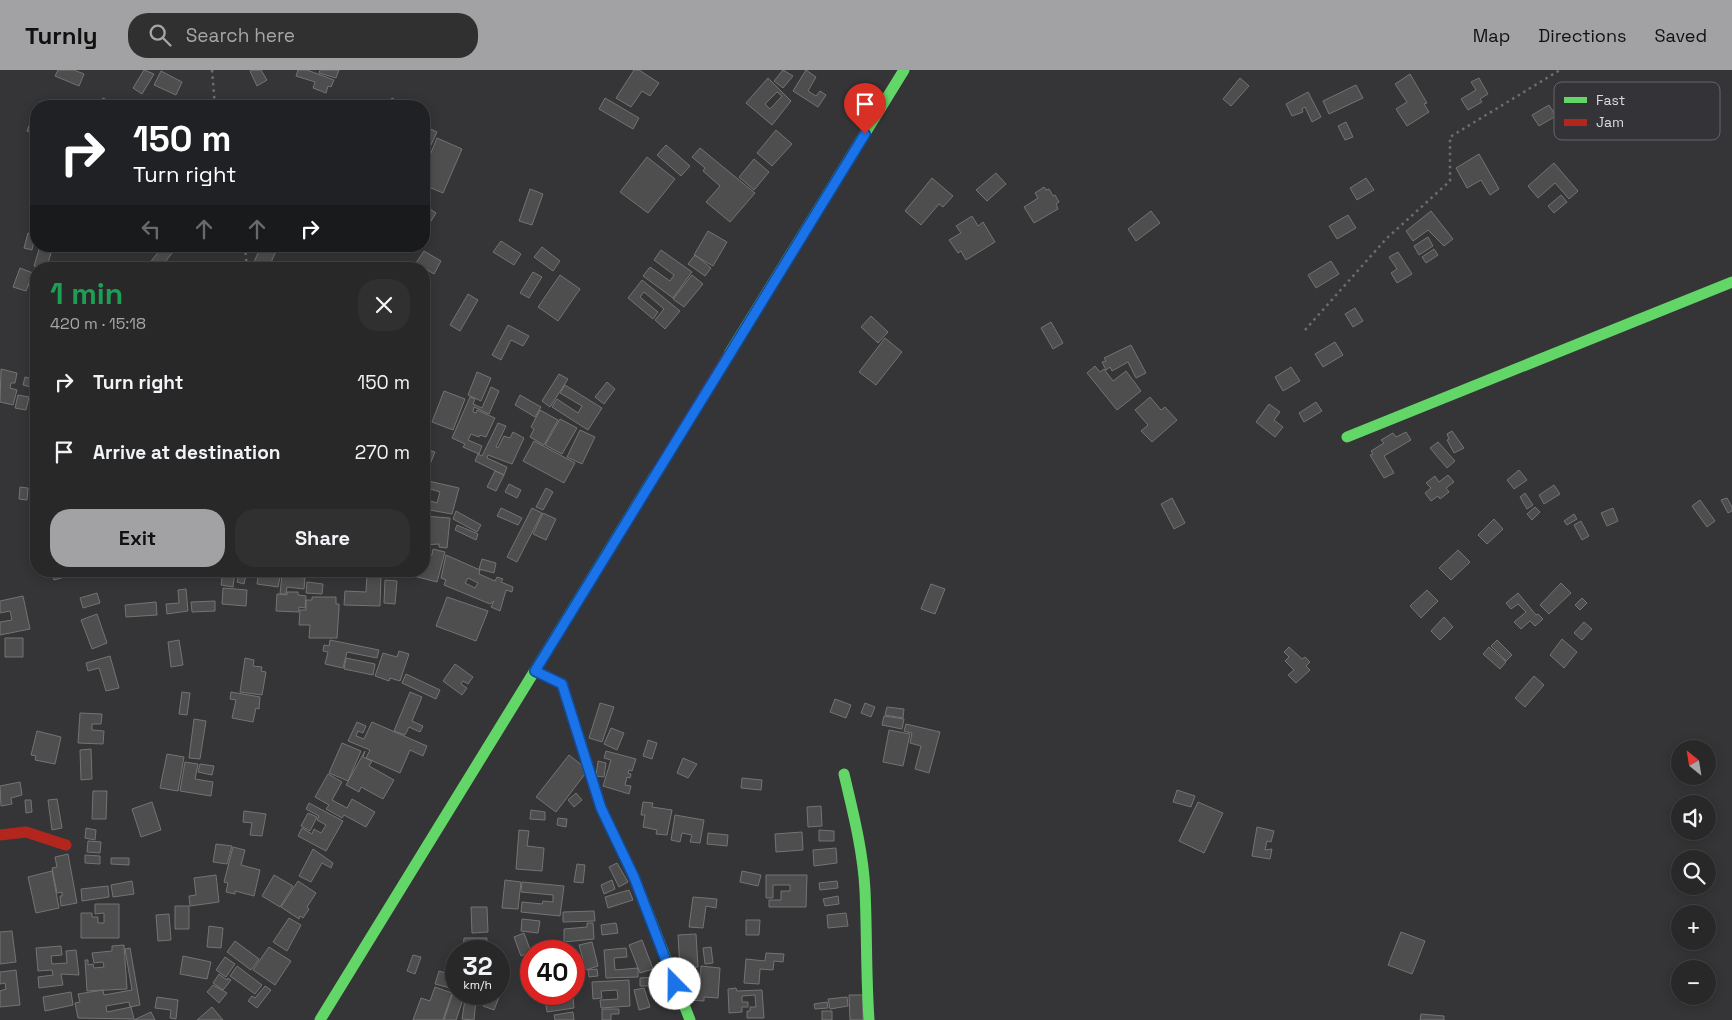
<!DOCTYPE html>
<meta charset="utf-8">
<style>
:root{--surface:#282829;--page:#303031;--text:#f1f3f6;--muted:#a5a6a8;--line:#444446;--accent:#a2a2a4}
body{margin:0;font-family:"Space Grotesk",sans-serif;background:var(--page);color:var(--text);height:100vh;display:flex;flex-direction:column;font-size:19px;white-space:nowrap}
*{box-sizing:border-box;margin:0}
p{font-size:16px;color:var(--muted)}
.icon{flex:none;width:28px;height:28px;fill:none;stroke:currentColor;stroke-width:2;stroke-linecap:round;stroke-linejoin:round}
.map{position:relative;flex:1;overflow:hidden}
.panel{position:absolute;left:30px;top:192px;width:400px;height:315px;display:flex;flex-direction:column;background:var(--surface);border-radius:20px;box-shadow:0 2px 12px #0003,0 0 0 1px var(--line)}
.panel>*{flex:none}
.top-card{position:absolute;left:30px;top:30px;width:400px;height:152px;border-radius:20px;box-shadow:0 2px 12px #0003,0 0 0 1px var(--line);background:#202124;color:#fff;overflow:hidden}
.needle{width:32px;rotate:330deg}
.fabs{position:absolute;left:1671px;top:670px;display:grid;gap:10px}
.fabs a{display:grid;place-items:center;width:45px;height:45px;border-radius:50%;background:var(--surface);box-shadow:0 2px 12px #0003,0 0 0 1px var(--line);font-size:25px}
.speed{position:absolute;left:445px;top:870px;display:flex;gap:10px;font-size:25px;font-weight:700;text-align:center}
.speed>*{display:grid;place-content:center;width:65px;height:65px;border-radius:50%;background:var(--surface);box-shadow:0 2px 12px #0003,0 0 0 1px var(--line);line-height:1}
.speed small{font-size:12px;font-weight:400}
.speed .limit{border:8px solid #d22;background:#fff;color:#111}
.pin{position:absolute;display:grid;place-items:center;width:42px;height:42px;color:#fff;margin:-51px -21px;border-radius:50% 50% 50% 0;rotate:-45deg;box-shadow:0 0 5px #0007}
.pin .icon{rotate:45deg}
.me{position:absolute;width:55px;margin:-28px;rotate:338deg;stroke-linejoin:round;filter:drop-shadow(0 0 4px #0008)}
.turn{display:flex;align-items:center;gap:18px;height:105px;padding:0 20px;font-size:22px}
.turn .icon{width:65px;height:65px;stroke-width:2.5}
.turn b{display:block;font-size:35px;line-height:42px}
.lanes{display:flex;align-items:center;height:48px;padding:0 20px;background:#0003;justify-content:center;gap:25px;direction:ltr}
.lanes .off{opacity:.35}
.round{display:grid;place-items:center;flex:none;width:52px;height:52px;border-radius:20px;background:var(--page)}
.overview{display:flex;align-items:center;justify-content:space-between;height:85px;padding:0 20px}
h1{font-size:30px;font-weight:700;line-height:38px;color:#1e9e55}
.cta{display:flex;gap:10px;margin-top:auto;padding:10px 20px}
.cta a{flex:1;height:58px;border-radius:20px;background:var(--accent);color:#111;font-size:20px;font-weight:700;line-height:58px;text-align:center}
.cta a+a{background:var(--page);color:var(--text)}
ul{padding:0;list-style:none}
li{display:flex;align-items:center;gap:15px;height:70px;padding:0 20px}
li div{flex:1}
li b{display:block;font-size:19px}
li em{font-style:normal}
header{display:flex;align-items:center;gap:30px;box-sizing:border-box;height:70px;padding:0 25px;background:var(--accent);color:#111}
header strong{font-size:24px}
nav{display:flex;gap:28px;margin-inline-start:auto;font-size:18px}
.search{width:350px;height:45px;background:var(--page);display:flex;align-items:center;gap:12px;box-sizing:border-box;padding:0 18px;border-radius:20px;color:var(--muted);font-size:19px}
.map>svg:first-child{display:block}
.building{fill:#4f4e4f;stroke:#747374;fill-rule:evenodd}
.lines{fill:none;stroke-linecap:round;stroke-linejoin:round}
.path{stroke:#696f6e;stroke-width:2.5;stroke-dasharray:2.5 4;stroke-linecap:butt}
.fast{stroke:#63d668;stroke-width:11}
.jam{stroke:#b3261e;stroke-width:11}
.route-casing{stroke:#114b97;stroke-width:12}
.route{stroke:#1a73e8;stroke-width:9}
.key{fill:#343438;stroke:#66666a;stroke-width:1}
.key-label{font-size:14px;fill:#dcdcde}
</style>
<header>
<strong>Turnly</strong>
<div class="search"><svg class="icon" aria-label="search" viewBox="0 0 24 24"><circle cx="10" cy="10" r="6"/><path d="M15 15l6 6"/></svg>Search here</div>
<nav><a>Map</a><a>Directions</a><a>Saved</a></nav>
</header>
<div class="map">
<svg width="1732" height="950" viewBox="0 0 1732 950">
<rect width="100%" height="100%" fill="#353537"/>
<path class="building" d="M58,0H74L84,4L79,16L55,6Z
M144,0L154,4L142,24L133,18Z
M252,0H261L267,10L257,16L250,1Z
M298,0H307L334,10L331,17L328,16L326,23L313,18L315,12L296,6Z
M320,0H339L336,8L319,3Z
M634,0H639L659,13L650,26L642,21L631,37L616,28Z
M783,0L793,6L783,18L774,11Z
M806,0L816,7L808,21L816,26L820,21L826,25L818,37L793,21Z
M161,1L182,12L176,25L154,15Z
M1410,4L1427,33L1424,34L1429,42L1407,56L1396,39L1407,32L1395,14Z
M768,8L791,31L772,55L746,33ZM777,22L782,26L770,39L765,34Z
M1240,8L1249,16L1231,36L1223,29Z
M1479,8L1488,24L1480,29L1482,32L1468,40L1461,29L1476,20L1471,12Z
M1356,15L1363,28L1329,44L1323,31Z
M1308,22L1321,47L1312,52L1305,37L1302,39L1303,42L1292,46L1286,34Z
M103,28L115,34L114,36H99Z
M392,28L404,36H387Z
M605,28L639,48L633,59L599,39Z
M1549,35L1556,46L1539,56L1532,45Z
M33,46L36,47V65L27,61Z
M1346,52L1353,67L1345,70L1338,56Z
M424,56L437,62L424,90Z
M776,60L792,74L772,96L757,83Z
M437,68L462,79L443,123L424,115V100Z
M666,75L690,96L681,106L657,85Z
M700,78L755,123L730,152L706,132L720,116L703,101L705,98L692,87Z
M1479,84L1499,119L1490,125L1481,110L1467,118L1456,98Z
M647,87L675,109L648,143L620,122Z
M754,89L769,102L754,120L739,107Z
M1554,93L1578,121L1569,129L1555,113L1538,128L1528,116Z
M996,103L1006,114L987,131L976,120Z
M932,108L953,126L943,137L939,134L921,155L905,141Z
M1366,108L1374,120L1357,130L1350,118Z
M1044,117L1046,120L1049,119L1053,126L1055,125L1059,132L1056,134L1058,139L1034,153L1024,137L1038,128L1035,123Z
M530,119L543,124L532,155L519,151Z
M1561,125L1567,132L1554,143L1548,136Z
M424,135L436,143L426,159L424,158Z
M1151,141L1160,153L1136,171L1128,159Z
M1431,141L1453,169L1444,176L1428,160L1413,171L1406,161Z
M1348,145L1356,158L1337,169L1329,156Z
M33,146L36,147V161L30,159Z
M972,146L978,156L983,152L995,172L966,190L961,181L958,183L949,170L961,163L956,156Z
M708,161L727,172L713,196L694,185Z
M28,163L35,165L32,180L24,178Z
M1428,167L1433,176L1419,185L1414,176Z
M501,171L521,184L514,195L493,182Z
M40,176L52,180L46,199L34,196Z
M163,176L172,183L160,199H145Z
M261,176L278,177L268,199L254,192Z
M542,177L560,191L553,201L534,187Z
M1434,179L1438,185L1426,193L1422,187Z
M661,180L692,202L673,228L643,206L650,197L670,211L674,205L654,190Z
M424,181L441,191L434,204L416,193Z
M1398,182L1412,204L1397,213L1391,203L1397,199L1389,187Z
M695,185L711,198L705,206L688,194Z
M1331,191L1339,204L1316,218L1308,205Z
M20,198L33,203L26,221L13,217Z
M533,202L542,207L529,228L520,223Z
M560,205L580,219L558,251L538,237Z
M692,205L703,214L684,237L673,229Z
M642,210L680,241L665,259L655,250L664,239L644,222L640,227L658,242L653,249L628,228Z
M468,224L478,230L460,261L450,255Z
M1355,238L1363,251L1353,257L1345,244Z
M871,246L888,262L878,273L861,257Z
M1051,252L1063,273L1053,279L1041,258Z
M508,255L529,266L523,276L511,270L501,290L492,285Z
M885,268L902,282L876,315L859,302Z
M1335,272L1343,285L1323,297L1315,284Z
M1131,275L1146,303L1136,308L1128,292L1112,301L1110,297L1106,300L1102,292L1106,291L1104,288Z
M1095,296L1100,302L1104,299L1113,311L1126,301L1141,321L1117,340L1087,303Z
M1291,297L1300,311L1283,321L1275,307Z
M1,299L17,303L15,313H11L10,318L17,320L13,335L0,332Z
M477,302L491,308L481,331L468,325Z
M559,304L568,309L550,337L542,331Z
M25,307L33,309L31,317L23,315Z
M607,312L615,319L604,334L595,327Z
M565,315L602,338L588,360L552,337L557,329L578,343L582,336L560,323Z
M491,317L499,321L489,344L474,337L473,342L476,343L477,340L495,348L486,367L480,365L479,367L471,364L468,370L482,376L479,384L463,377L465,374L452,368L470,327L475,329L473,334L482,338Z
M444,321L465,329L453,360L432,352Z
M18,325L29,327L26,340L15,338Z
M520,325L541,337L535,347L515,335Z
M1150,327L1161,340L1165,337L1177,350L1152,372L1141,361L1148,355L1135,340Z
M1316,332L1322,341L1304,352L1299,343Z
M1269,334L1280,342L1274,350L1283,357L1275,367L1256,352Z
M540,340L558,350L544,375L530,367L534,359L531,357Z
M560,349L577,358L562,384L545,375Z
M498,353L506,356L496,377L498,378L504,366L510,368L513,362L524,368L512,394L488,385L487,388L507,397L504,405L475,391L478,384L482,386Z
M580,360L595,367L582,394L567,387Z
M1452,361L1464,378L1454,383L1447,370L1449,369L1447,364Z
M1406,362L1411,370L1384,386L1394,403L1384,408L1370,385L1373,384L1371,381L1384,373L1381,370L1393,363L1396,367Z
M534,371L575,393L564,413L523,391Z
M1438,372L1455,391L1447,398L1430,378Z
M425,379L435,382L428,399L424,397Z
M1519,400L1527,410L1514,419L1507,410Z
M495,401L504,405L496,421L487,417Z
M1448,405L1454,412L1446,418L1449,422L1440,429L1438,426L1431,431L1425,423L1431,418L1426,413L1435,406L1439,412Z
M424,410L459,418L452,444L424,439V429L437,433L440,422L424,417Z
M509,414L521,420L517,428L505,422Z
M1554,415L1560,424L1544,434L1539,425Z
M20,417L28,418L27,430L19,429Z
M546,418L553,422L543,440L536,437Z
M1525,423L1533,435L1527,439L1520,427Z
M1172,428L1185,453L1174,459L1161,434Z
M1727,428L1732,437V441L1728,443L1721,430Z
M1700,430L1715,451L1707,457L1692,436Z
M1535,437L1540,442L1532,450L1527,444Z
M501,438L522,448L518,455L497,446Z
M532,438L542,443L517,492L507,487Z
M1613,438L1618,451L1607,456L1601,443Z
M456,441L481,455L477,462L453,449Z
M543,443L556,449L546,470L533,464Z
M1574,444L1577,449L1567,455L1564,451Z
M424,446L450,448L447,478L439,477V474L424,475V466H426L427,457L424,456Z
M1494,449L1503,459L1487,474L1478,465Z
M1581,451L1589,466L1582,470L1574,455Z
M457,455L478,464L476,470L455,460Z
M433,479L445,482L437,512L402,503V501H424V483L432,485Z
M1458,480L1470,492L1451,510L1439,498Z
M446,485L480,500L479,504L495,511L497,507L503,509L501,512L513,517L512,522L506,520L500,541L491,537L494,531L490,534L444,515L446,510L441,508ZM468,508L478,513L475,518L465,513Z
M482,489L496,493L494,503L479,499Z
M52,501H85L54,510Z
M223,501H235L233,517L221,515Z
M240,501H247L244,514L237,512Z
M259,501L281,502L278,517L257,514Z
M308,501H327L326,506L307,505Z
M367,504H381L380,536L344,535L345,521L366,522Z
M282,505L305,508L304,519L287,517L286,524H280Z
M385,510L397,511L395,534L384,533Z
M307,512L323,514L322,524L306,523Z
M1561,513L1571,523L1549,544L1540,535Z
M931,514L945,519L935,544L921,539Z
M223,518L247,520L246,536L222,534Z
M186,519L188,541L167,544L166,534L179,533L178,520Z
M1427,520L1438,531L1421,548L1410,536Z
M287,522H298V525L306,526L305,538L299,537V542L276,541L277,524L287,525Z
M97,523L100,533L83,538L80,528Z
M1518,523L1536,545L1538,544L1543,549L1535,556L1530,551L1521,559L1514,552L1526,542L1518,534L1511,539L1506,533Z
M23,526L30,559L0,565V552L12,550L10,541L0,543V531Z
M312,527H336V534H339V539L337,568H309L310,555H299L300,540H306V530H312Z
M447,527L488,541L476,571L436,556Z
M1582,528L1587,533L1580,540L1575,535Z
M215,531V541L192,542L191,532Z
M156,532L157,545L126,547L125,535Z
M97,544L107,573L92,579L81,550Z
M1444,547L1453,557L1440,570L1431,561Z
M1584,552L1592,559L1582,570L1574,563Z
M5,568H23V587H5Z
M1562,569L1577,582L1564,598L1550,585Z
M179,570L183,595L171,597L168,572Z
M330,570L379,580L377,588L347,582L343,598L325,594L328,582L323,581L324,575L329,576Z
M1497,570L1512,585L1506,591L1491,576Z
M1289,577L1302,589L1305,587L1310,592L1306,596L1310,600L1296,613L1288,605L1294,600L1285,591L1289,587L1284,582Z
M1489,577L1506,592L1500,599L1483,584Z
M399,581L409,584L400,611L390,608L389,611L375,606L383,583L397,587Z
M110,586L119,618L106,621L99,598L88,601L86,593Z
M245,588L254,590L253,596L262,597L261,601L266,602L262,625L240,622Z
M346,588L375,594L373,605L344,599Z
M455,594L473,607L468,614L463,611L461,614L467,618L462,625L443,611Z
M406,604L440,620L436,629L402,613Z
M1534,606L1544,615L1525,637L1515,628Z
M182,622L190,623L187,645L179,644Z
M231,622L260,627L259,639L256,638L253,652L232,648L236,630L230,629Z
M410,622L422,627L412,651L423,656L420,662L409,657L405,665L394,661Z
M835,629L851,635L846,648L830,642Z
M600,633L614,637L602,672L589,668Z
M865,633L875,637L871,647L861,643Z
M887,637L904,639L903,648L885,645Z
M80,643L102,644L101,654H92V660L104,661L103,674L78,673Z
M884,646L904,649L902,659L882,655Z
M194,649L206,651L200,689L189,688Z
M357,652L366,656L363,663L358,661L356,666L364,669L372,652L427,676L423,686L410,680L400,703L366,688L370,680L348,671Z
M906,654L940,662L929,703L915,699L921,676L910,673L912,663L904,661Z
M611,658L624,663L617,680L604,674Z
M889,660L910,664L903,696L883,692Z
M37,661L61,667L55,694L35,690L36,686L31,685Z
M648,670L657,673L652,689L643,686Z
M342,673L361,681L348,711L329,703Z
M91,679L92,709L81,710L80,680Z
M365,681L363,687L372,691L369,696L394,710L383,729L361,717L359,722L346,715Z
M606,681L636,689L632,701L629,700L628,703L631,704L630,708L627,707L625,715L631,716L629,724L603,716L611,690L604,688Z
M167,684L184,687L178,721L160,718Z
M569,685L588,700L556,742L536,727Z
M683,688L697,694L688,708L677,703Z
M598,691L606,693L604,707L596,706Z
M185,692L198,694L195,709L213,712L211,726L180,721Z
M200,694L214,696L212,705L198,702Z
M328,704L342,712L332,730L347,738L352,729L375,742L366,757L344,745L342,748L326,739L329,735L315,727Z
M742,708L762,710L761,720L741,718Z
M20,712L22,725L11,728L12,734L1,736L0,716Z
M1177,720L1195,726L1191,737L1173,732Z
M93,721H107L106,749H92Z
M576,723L582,730L574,737L568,730Z
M57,729L62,758L52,760L48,730Z
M25,730H31L32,742L26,743Z
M152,732L161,760L141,767L132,739Z
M643,732L653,733L652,737L672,740L667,765L656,764L657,760L643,757L645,745H641Z
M1198,732L1223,743L1204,783L1179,771Z
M309,733L343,751L326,781L298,766L302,758L312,764L314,759L321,763L326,755L317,750L319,746L306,739Z
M821,736L822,756L808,757L807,737Z
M531,740L545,742V750L530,749Z
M244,741L266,744L262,766L250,765L252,753L243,752Z
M308,743L317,747L310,761L301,756Z
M675,745L704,750L700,773L690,772L692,765L682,763L680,772L671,770Z
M558,748L567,749L566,757L557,755Z
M1257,757L1274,761L1271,772L1267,771L1265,780L1272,779L1270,789L1252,786Z
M86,758L96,760L95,770L85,768Z
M519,760L529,761L527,776L544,778L542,801L516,799Z
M819,760L834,761V771H819Z
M802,762L803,780L776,782L775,764Z
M708,763L728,765L727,776L707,774Z
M88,771L101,772L100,783L87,782Z
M216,774L232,776L227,794L213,792Z
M233,777L245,780L241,795L260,800L254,826L235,821V824L226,822L228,813L224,812Z
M836,778L837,793L814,796L813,780Z
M313,779L333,793L331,798L322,793L311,812L299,806Z
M68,784L77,833L61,836L60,826H62V822L57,823L52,798L57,797L55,787Z
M85,785L100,786V794L85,793Z
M111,788H129V795L111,794Z
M617,793L628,812L619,817L609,797Z
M577,794L585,795L583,813L574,812Z
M52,801L59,838L36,843L28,807Z
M742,801L761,805L758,816L740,812Z
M216,805L219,832L190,836L189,826L196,825L194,808Z
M274,805L293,816L280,837L262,826Z
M766,805H807L806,837H769V830H781V821H790V815H773V828H766Z
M505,810L521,812L518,839L502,838Z
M612,810L615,819L604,824L601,815Z
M132,811L134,824L113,827L111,815Z
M298,811L316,823L307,837L309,839L303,848L300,846L299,849L281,837Z
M837,811L838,818L820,820L819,813Z
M522,812L564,816L560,846L521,842L522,832L542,834L543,831L553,832V825L521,822Z
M108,816L109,827L82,831L81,819Z
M629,820L633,830L608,838L605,827Z
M838,826L839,834L825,836L823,829Z
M693,827L717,829L716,838L706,836L703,858L689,857Z
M95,834H119V868H81V843H92V847H98V853H104V843L95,844Z
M175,836H189V859H175Z
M471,837H487L488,862L472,863Z
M594,841L595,851L563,852V842Z
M846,843L848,856L828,858L827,845Z
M169,844L171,870L158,871L156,845Z
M289,848L301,855L287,881L273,872Z
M522,849L540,851L538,863L521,861Z
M746,850H760L759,865H746Z
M587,853H593L594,869L564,872V859L587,857Z
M616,853L618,863L602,865L601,855Z
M209,856L223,858L221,878L207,877Z
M12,861L16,892L0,894V862Z
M1401,862L1425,871L1412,904L1388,895Z
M524,863L531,882L521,886L514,867Z
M696,864L698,897L680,898L678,865Z
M464,868H487L486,881L463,880Z
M642,870L653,899L640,903L629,875Z
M235,871L259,889L251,900L227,882Z
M592,872L598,896L586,900L579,875Z
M124,875L127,919L87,921L85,890H88V895L93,894L94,898L104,897L103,892L94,893L92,883L112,881V876Z
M61,876L62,885L51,886L52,894L67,893L66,881L76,880L79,905L61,904L63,915L39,918L38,907L53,905L52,900L38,901L36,878Z
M269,877L291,891L275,915L253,900Z
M711,877L713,893L705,894L703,878Z
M130,878L140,935L130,937L129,932L106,936L107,942L131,937L134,949L78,948L75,933L80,932L78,924L103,920L104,925L132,920L125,879Z
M626,878L627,887L614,888L615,900L638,898V907L606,908L604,880Z
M766,883L784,884L783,892L774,891L773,900L760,899L759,914L744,913L746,889L765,891Z
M413,885L421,887L415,904L407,901Z
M183,886L211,892L207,909L180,904Z
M225,887L235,894L226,907L216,900Z
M237,896L262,915L255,924L230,906Z
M701,896L720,898L718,928L704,927V931L688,930L689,917L700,918Z
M597,899L598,906L589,907L588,900Z
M16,900L20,935L0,937V921L6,919L5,913L0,914V902Z
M696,900L697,910L683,911L682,902Z
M439,901L456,906L454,919L435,914Z
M219,904L227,910L228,908L231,910L223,920L213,913Z
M655,907V916H640V908Z
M629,910L630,936L601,938L600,930L618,929L617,920L601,921L602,928L593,929L592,912Z
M213,915L227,923L219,933L207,922Z
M665,915L672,929L663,934L655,920Z
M265,916L271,920L257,938L248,931L252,926L255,928Z
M435,917L452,923L443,950H413L421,928L430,931Z
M644,918L650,937L639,940L634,920Z
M736,918L737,921L762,920L764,948H747V941H750V937H756L755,925L742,926V932H748V937H742V942L729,943L728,919Z
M71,922L73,935L45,941L43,927Z
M488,924L499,927L494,940L483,936Z
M544,924H556L557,929L573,927L574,938L547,942Z
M452,925L463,929L456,950H444Z
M849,925H863V950H850Z
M157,927L178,930L176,949L170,948L171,940L155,938Z
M847,927L848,936L830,939L828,929Z
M465,929L476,930L474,950L462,949Z
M827,932L828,938L815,939L814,934Z
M212,937L223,950H197Z
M602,939H619V944H611V950H602Z
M822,941H832V950H822Z
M151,942L155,950H134Z
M573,942L574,950H555L554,945Z
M1421,944L1444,946V950H1420Z"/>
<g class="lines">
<path class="path" d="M212,0L215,36
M245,176L247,199
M1305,260L1386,169L1450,111V67L1560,0"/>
<path class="fast" d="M729,284L904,0
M1347,367L1732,212
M535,601L562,614L601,738L634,807L690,950
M844,704C853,742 863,781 865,820C867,864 866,907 869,950
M320,950L655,405"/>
<path class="jam" d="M655,405L729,284
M0,765L26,762L66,775"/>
</g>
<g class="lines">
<g class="route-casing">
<path id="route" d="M675,914L634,807L601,738L562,614L535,601L865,64"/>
</g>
<use href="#route" class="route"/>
</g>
<rect x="1554" y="12" width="166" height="58" rx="8" class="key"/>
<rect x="1564" y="27" width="23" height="6" fill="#63d668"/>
<rect x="1564" y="49" width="23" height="7" fill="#b3261e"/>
<g class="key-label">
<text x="1596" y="35">Fast</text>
<text x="1596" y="57">Jam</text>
</g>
</svg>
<div class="fabs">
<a><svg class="needle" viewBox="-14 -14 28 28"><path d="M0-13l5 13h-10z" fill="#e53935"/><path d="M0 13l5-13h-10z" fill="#a5a6a8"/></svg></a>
<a><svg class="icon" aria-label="sound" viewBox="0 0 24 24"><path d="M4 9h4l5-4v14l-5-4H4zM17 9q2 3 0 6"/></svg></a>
<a><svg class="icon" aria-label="search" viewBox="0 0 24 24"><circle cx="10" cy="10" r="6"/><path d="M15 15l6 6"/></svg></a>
<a>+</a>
<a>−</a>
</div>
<div class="speed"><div>32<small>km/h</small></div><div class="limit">40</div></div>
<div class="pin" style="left:865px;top:64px;background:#d93025"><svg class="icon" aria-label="arrive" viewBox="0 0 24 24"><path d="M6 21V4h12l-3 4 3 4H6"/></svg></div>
<svg class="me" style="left:675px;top:914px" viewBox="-20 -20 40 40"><circle r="19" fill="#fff"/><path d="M0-13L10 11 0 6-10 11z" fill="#1a73e8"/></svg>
<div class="top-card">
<div class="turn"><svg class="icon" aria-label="right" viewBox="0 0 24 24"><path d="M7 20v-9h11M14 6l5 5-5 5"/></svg><div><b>150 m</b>Turn right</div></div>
<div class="lanes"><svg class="icon off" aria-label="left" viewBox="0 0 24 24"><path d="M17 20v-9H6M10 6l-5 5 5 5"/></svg><svg class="icon off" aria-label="ahead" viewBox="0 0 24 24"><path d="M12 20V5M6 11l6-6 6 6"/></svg><svg class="icon off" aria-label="ahead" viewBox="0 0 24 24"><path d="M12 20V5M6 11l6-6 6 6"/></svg><svg class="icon" aria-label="right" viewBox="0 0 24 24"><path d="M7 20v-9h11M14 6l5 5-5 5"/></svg></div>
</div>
<section class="panel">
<div class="overview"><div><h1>1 min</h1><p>420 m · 15:18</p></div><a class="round"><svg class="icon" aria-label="close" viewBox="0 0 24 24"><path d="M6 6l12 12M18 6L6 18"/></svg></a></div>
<ul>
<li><svg class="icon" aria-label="right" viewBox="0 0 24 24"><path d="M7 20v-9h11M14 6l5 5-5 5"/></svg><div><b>Turn right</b></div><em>150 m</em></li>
<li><svg class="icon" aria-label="arrive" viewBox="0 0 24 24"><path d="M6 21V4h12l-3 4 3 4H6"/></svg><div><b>Arrive at destination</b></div><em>270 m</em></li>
</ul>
<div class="cta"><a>Exit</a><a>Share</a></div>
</section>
</div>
